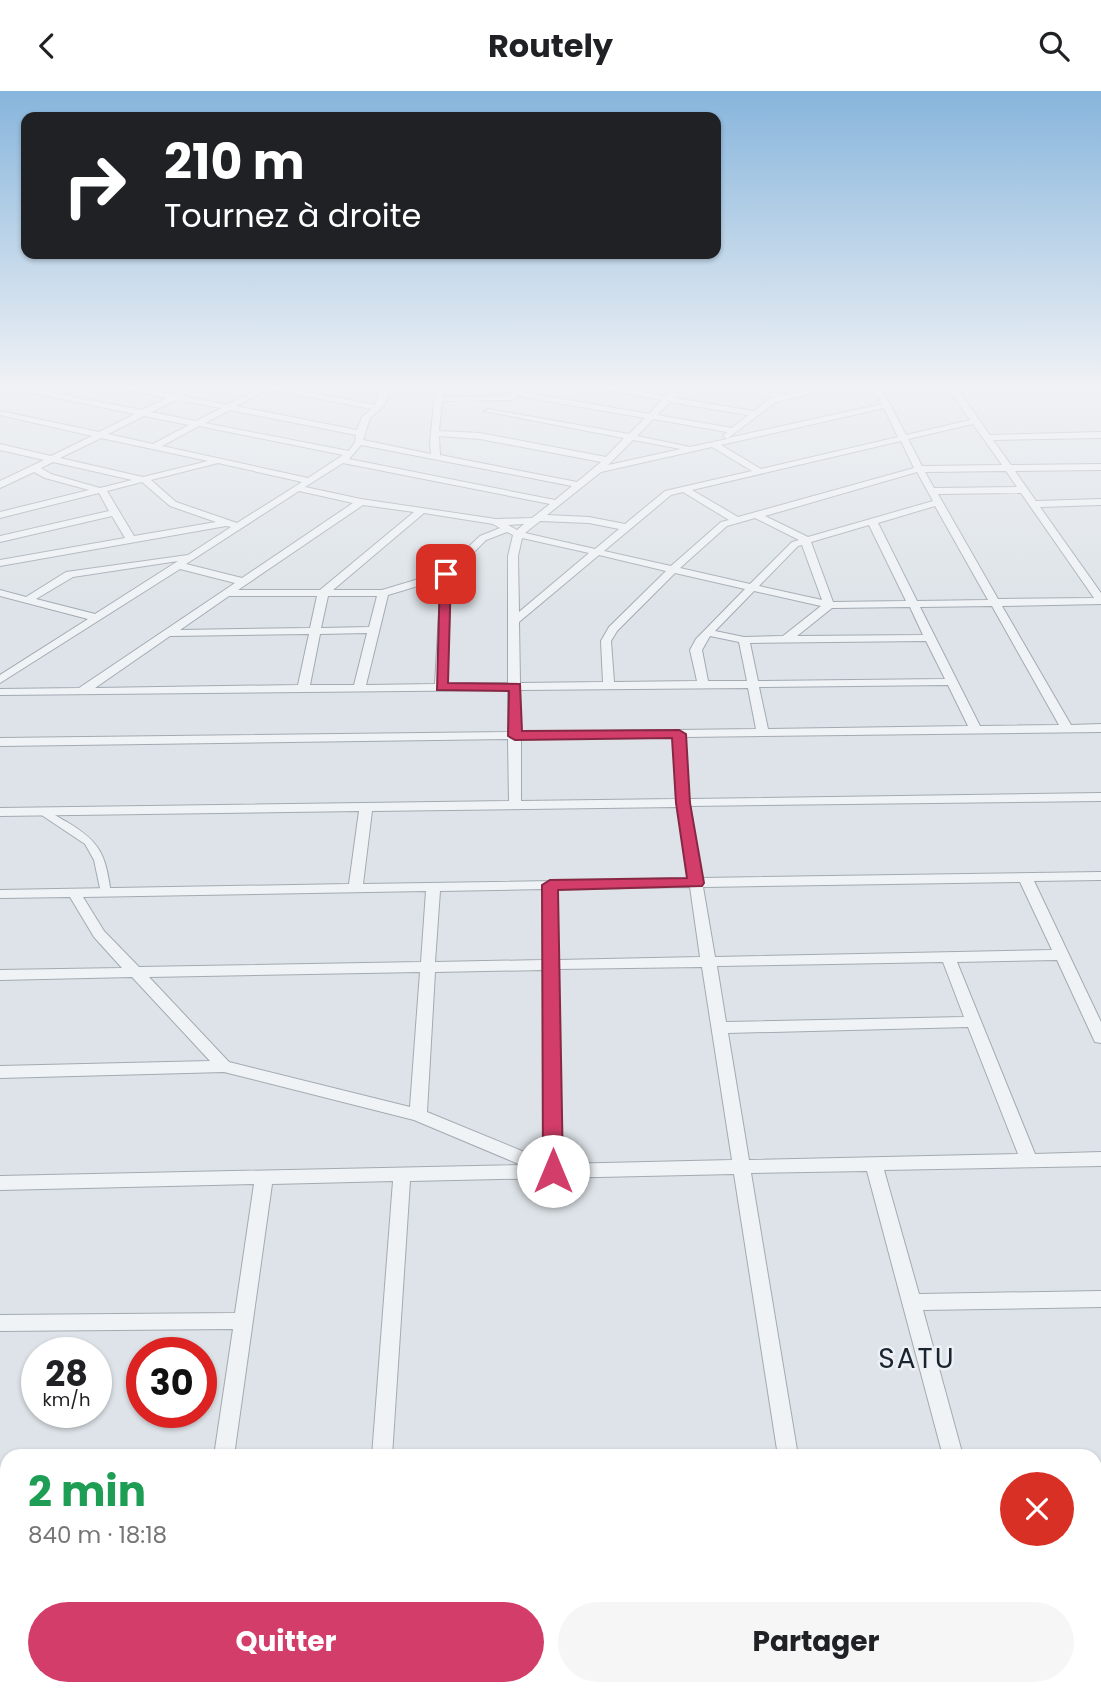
<!DOCTYPE html>
<html lang="fr">
<meta charset="utf-8">
<style>
:root{--surface:#fff;--page:#f6f6f6;--text:#202124;--muted:#757577;--accent:#d23d69}
body{margin:0;font-family:Poppins,sans-serif;background:var(--page);color:var(--text);height:100vh;display:flex;flex-direction:column;font-size:26px;white-space:nowrap}
*{box-sizing:border-box;margin:0}
p{font-size:23px;color:var(--muted)}
.icon{flex:none;width:38px;height:38px;fill:none;stroke:currentColor;stroke-width:2;stroke-linecap:round;stroke-linejoin:round}
.map{position:relative;flex:1;overflow:hidden}
.sheet{position:absolute;left:0px;top:1358px;width:1102px;height:247px;display:flex;flex-direction:column;background:var(--surface);border-radius:21px 21px 0 0;box-shadow:0 2px 5px #0004}
.sheet>*{flex:none}
.top-card{position:absolute;left:21px;top:21px;width:700px;height:147px;border-radius:14px;box-shadow:0 2px 5px #0004;background:#202124;color:#fff;overflow:hidden}
.speed{position:absolute;left:21px;top:1246px;display:flex;gap:14px;font-size:35px;font-weight:700;text-align:center}
.speed>*{display:grid;place-content:center;width:91px;height:91px;border-radius:50%;background:var(--surface);box-shadow:0 2px 5px #0004;line-height:1}
.speed small{font-size:18px;font-weight:400}
.speed .limit{border:10px solid #d22;background:#fff;color:#111}
.pin{position:absolute;display:grid;place-items:center;width:60px;height:60px;color:#fff;margin:-30px;border-radius:14px;box-shadow:0 4px 10px #0006}
.me{position:absolute;width:77px;margin:-38px;rotate:0deg;stroke-linejoin:round;filter:drop-shadow(0 0 5px #0008)}
.turn{display:flex;align-items:center;gap:24px;height:147px;padding:0 28px;font-size:32px}
.turn .icon{width:91px;height:91px;stroke-width:2.5}
.turn b{display:block;font-size:49px;line-height:60px}
.round{display:grid;place-items:center;flex:none;width:74px;height:74px;border-radius:37px;background:var(--page)}
.headline{display:flex;align-items:center;justify-content:space-between;height:119px;padding:0 28px}
h1{font-size:42px;font-weight:700;line-height:52px;color:#1e9e55}
.button{display:flex;gap:14px;margin-top:auto;padding:14px 28px}
.button a{flex:1;height:80px;border-radius:42px;background:var(--accent);color:#fff;font-size:28px;font-weight:700;line-height:80px;text-align:center}
.button a+a{background:var(--page);color:var(--text)}
header{display:flex;justify-content:space-between;align-items:center;height:91px;padding:0 28px;background:var(--surface);font-size:32px;font-weight:700}
.map>svg:first-child{display:block}
.lines{fill:none;stroke-linecap:round;stroke-linejoin:round}
.pedestrian-casing{stroke:#a2abb2;stroke-width:2}
.minor-casing{stroke:#a2abb2;stroke-width:2}
.pedestrian{fill:#f0f3f6;fill-rule:evenodd}
.minor{fill:#f0f3f6;fill-rule:evenodd}
.route{fill:#d23d69;stroke:#882844;stroke-width:2}
.labels{text-anchor:middle;stroke-width:5;stroke-linejoin:round;paint-order:stroke}
.near-neighbourhood-label{font-size:28px;letter-spacing:2px;fill:#19242f;stroke:#edf1f5}
</style>
<header><svg class="icon" aria-label="back" viewBox="0 0 24 24"><path d="M15 5l-7 7 7 7"/></svg>Routely<svg class="icon" aria-label="search" viewBox="0 0 24 24"><circle cx="10" cy="10" r="6"/><path d="M15 15l6 6"/></svg></header>
<div class="map">
<svg width="1101" height="1604" viewBox="0 0 1101 1604">
<rect width="100%" height="100%" fill="#dde3e8"/>
<g class="lines">
<g class="pedestrian-casing">
<path id="pedestrian" d="M43,718C52,721 59,727 67,731C102,752 105,764 111,802L110,804H102L101,802L94,769L85,753L40,723L38,721L40,719Z"/>
</g>
<g class="minor-casing">
<path id="minor" d="M0,294H12L142,319L167,307L114,296L110,294C131,294 151,302 171,303C182,303 191,294 203,294L183,305L227,314L261,296L257,294H275L375,314L382,294H390L385,314L370,327L363,349L431,363L430,350L436,294H444L443,306L509,305V299L513,297L517,300L649,323L662,309L583,294H598L666,305L678,294H686L674,307L754,320L770,307L776,306L721,296L717,294C741,294 765,304 789,303C809,303 828,292 849,294L776,311L728,347L882,313L872,294H880L906,344L970,329L946,294H954L990,344L1101,341V347L993,349L1011,374L1101,373V379L1015,380L1036,410L1101,408V414L1040,416L1101,502V513L1002,515L1071,634L1101,633V641L685,646L689,708L1101,702V710L690,715L702,787L1101,781V789L1034,790L1101,931V952L1095,951L1093,947L1057,869L957,871L1035,1063L1101,1061V1075L884,1079L919,1203L1101,1200V1216L923,1219L963,1365H943L867,1080L751,1082L798,1365H778L734,1083L410,1090L392,1365H372L393,1090L272,1093L234,1365H214L233,1238L0,1240V1224L235,1222L254,1093L0,1099V1085L521,1074L414,1029L224,981L0,987V975L210,970L132,886L0,889V879L122,877L94,846L70,806L0,807V799L349,793L359,720L0,725V717L509,710L508,648L0,655V647L508,641V599L0,604V598L79,597L235,492L180,478L0,592V584L88,528L0,505V499L26,506L66,481L188,464L231,436L226,435L0,475V469L125,447L112,425L0,451V445L109,420L99,402L0,427V421L89,399L45,387L34,381L0,397V390L44,369L0,359V353L51,365L92,345L0,324V320L99,341L135,323L2,296ZM269,298L371,318L362,326L357,339L236,315ZM517,305L645,327L629,343L488,318L484,320L624,347L606,366L480,342L439,340L442,310L513,309ZM176,309L221,317L196,330L151,321ZM670,311L748,324L732,337L657,324ZM884,317L898,346L761,378L721,354ZM230,319L356,344L355,351L349,360L205,332ZM144,325L189,334L153,353L108,343ZM653,328L727,341L723,345L727,348L690,356L637,345ZM973,333L1002,374L922,375L908,348ZM199,335L343,364L308,387L162,355ZM439,345L480,348L601,371L577,391L440,364ZM101,347L208,370L143,386L60,367ZM633,349L681,358L608,374ZM901,350L914,377L738,426L692,399ZM361,354L572,395L555,409L349,368ZM712,356L752,380L665,400L625,433L589,426L547,424L601,381ZM53,371L132,389L100,397L51,383L41,377ZM218,372L302,391L237,432L176,411L151,389ZM343,372L550,413L532,427L496,428L361,408L305,396ZM1006,380L1017,396L934,397L925,381ZM917,381L933,410L808,446L765,425ZM142,391L170,415L216,431L134,445L107,400ZM299,400L353,412L242,487L186,473ZM683,401L729,429L721,431L671,475L604,460L671,404ZM1021,402L1094,507L998,508L938,403ZM363,414L414,421L320,499H238ZM935,415L988,509L917,510L878,432ZM424,422L493,433L500,437L480,445L442,481L382,499H333ZM755,427L799,449L792,451L750,493L680,477L727,435ZM540,430L589,432L619,438L595,458L525,442ZM524,433L517,439L508,434ZM869,434L906,510L833,511L811,451ZM507,441L513,444L508,465V592L447,593L451,484L486,449ZM522,447L589,462L519,521L518,465ZM802,454L822,509L759,495L798,455ZM599,464L666,480L609,536L601,550L603,591L520,592L519,531ZM178,470L95,523L36,508L73,486ZM675,482L745,498L696,548L690,559L697,590L614,591L611,550L617,540ZM441,488L435,593L366,594L388,504ZM754,500L821,515L783,545L744,546L715,540ZM229,505H317L310,537L180,539ZM328,505H377L369,536L321,537ZM992,515L1059,634L980,635L920,516ZM910,516L923,544L797,545L832,517ZM367,542L354,594H310L320,543ZM309,543L298,594L95,597L170,545ZM710,545L739,551L747,590H708L702,559ZM926,550L945,588L758,590L750,552ZM948,594L968,635L768,638L759,596ZM748,597L756,638L520,641V599ZM673,646L676,708L521,710V648ZM677,716L688,788L363,793L372,720ZM1020,791L1052,859L715,866L703,796ZM690,796L700,866L558,869L557,798ZM543,798V869L435,871L440,800ZM426,800L421,871L139,876L104,840L83,806ZM943,871L964,926L726,931L717,875ZM702,876L732,1069L562,1073L558,878ZM543,879L544,1069L427,1021L435,881ZM420,881L410,1016L229,971L149,886ZM968,936L1018,1063L749,1069L728,942Z
M180,1598H204L203,1604H179Z
M353,1598H377V1604H353Z
M814,1598H838L839,1604H815Z"/>
</g>
<use href="#pedestrian" class="pedestrian"/>
<use href="#minor" class="minor"/>
</g>
<linearGradient id="sky" x2="0" y2="1"><stop stop-color="#87b5dc"/><stop offset="0.57" stop-color="#f0f2f5"/><stop offset="1" stop-color="#f0f2f5" stop-opacity="0"/></linearGradient>
<rect width="1101" height="518" fill="url(#sky)"/>
<path class="route" d="M446,480L451,483L448,592L520,593L522,640L679,639L686,643L690,712L704,792L702,795L558,799L563,1080L560,1085H546L543,1080L542,794L550,789L687,787L676,712L672,647L515,649L508,645L509,600L437,599L440,483Z"/>
<g class="labels">
<g class="near-neighbourhood-label">
<text x="917" y="1277">SATU</text>
</g>
</g>
</svg>
<div class="speed"><div>28<small>km/h</small></div><div class="limit">30</div></div>
<div class="pin" style="left:446px;top:483px;background:#d93025"><svg class="icon" aria-label="arrive" viewBox="0 0 24 24"><path d="M6 21V4h12l-3 4 3 4H6"/></svg></div>
<svg class="me" style="left:553px;top:1080px" viewBox="-20 -20 40 40"><circle r="19" fill="#fff"/><path d="M0-13L10 11 0 6-10 11z" fill="#d23d69"/></svg>
<div class="top-card">
<div class="turn"><svg class="icon" aria-label="right" viewBox="0 0 24 24"><path d="M7 20v-9h11M14 6l5 5-5 5"/></svg><div><b>210 m</b>Tournez à droite</div></div>
</div>
<section class="sheet">
<div class="headline"><div><h1>2 min</h1><p>840 m · 18:18</p></div><a class="round" style="background:#d93025;color:#fff"><svg class="icon" aria-label="close" viewBox="0 0 24 24"><path d="M6 6l12 12M18 6L6 18"/></svg></a></div>
<div class="button"><a>Quitter</a><a>Partager</a></div>
</section>
</div>
